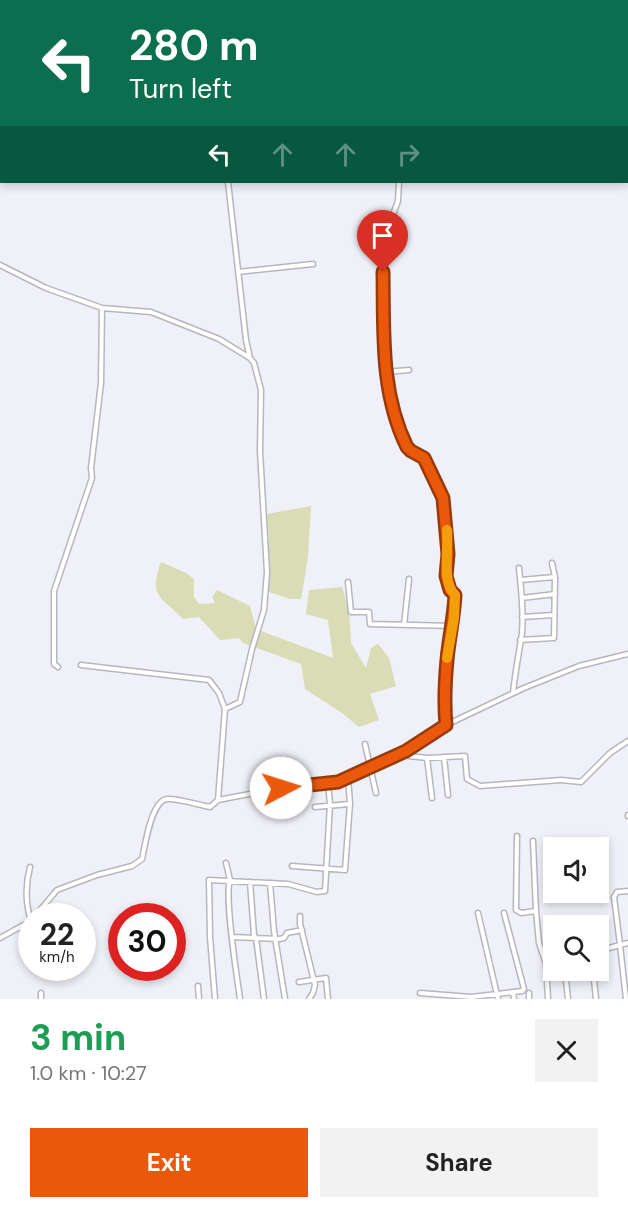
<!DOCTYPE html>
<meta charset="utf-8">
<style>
:root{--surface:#fff;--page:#f2f2f2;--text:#222;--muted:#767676;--accent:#ea580c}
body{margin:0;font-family:"DM Sans",sans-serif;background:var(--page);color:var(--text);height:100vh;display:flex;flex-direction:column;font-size:22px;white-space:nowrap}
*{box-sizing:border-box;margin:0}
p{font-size:20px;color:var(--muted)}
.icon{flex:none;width:33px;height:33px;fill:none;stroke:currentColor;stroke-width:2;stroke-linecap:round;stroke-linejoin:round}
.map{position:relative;height:999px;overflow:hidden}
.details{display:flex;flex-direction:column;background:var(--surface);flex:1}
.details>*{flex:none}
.banner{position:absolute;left:0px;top:0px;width:628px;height:183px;box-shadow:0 3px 9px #0003;background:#0b6e4f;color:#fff;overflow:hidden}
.controls{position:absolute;left:543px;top:837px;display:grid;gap:12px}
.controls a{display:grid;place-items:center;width:66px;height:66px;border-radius:0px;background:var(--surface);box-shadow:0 3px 9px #0003;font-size:30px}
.speed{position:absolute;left:18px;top:903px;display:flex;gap:12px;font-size:30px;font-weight:700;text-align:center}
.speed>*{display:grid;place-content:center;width:78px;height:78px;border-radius:50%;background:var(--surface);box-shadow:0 3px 9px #0003;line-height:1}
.speed small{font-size:15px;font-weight:400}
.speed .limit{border:9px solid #d22;background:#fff;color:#111}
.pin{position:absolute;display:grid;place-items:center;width:51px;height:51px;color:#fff;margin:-62px -26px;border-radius:50% 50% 50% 0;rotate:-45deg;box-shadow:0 0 6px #0007}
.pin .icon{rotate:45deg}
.me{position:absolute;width:66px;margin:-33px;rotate:85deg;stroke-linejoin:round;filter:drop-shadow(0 0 4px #0008)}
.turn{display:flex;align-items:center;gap:21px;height:126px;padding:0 30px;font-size:27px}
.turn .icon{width:78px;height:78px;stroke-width:2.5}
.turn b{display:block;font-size:42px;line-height:51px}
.lanes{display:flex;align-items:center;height:57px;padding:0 30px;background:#0003;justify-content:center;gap:30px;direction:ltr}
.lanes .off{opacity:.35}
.round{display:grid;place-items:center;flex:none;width:63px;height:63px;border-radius:0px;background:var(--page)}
.headline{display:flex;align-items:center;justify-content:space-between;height:102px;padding:0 30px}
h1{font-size:36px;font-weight:700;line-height:45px;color:#1e9e55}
.action{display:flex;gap:12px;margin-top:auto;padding:12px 30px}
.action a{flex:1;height:69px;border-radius:0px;background:var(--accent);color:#fff;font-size:24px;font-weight:700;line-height:69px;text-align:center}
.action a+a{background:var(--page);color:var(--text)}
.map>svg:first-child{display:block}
.green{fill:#d9dcb4}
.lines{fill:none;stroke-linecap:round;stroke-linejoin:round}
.street-casing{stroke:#b6b6bf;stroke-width:7}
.secondary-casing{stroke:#b6b6bf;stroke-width:9}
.street{stroke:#fff;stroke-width:4}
.secondary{stroke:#fff;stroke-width:6}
.route-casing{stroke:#983908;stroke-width:15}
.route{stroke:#ea580c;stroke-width:10}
.slow{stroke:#f59e0b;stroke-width:10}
</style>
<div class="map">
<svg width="628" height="999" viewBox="0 0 628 999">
<rect width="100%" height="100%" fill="#f0f0f8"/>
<path class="green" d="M311,506L308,557L301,599H290L269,592V541L267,514Z
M161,562L186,573L194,579V597L199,604L215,603L212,597L217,590L250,606L256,629L333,658L328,620L306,614L309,590L342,587L349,610L351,643L366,668L371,648L378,644L389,658L396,686L370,694L379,720L359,727L342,713L305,689L301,664L243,643L239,638L220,640L199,617L183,619C161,596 148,598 161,562Z"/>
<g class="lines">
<g class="street-casing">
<path id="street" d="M8,2L9,0
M216,2V0
M554,2V0
M0,29L2,24
M399,182L398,201L387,231L383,250L385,359L387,378L392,412L400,433L411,451L424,458L443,498L447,535L446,576L450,590L455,595C455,611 452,625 449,641C445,668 444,697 446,725
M0,265L46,288L102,308
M238,272L313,264
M386,372L409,370
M520,580L555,577
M348,582L351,612H369L370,624L453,626
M522,598L555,594
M522,617L554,615
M404,625L409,579
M520,640L554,638L555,577L552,563
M81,665L209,680L219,693L225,709L218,800
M58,667L54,664V591L92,478L91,468L101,383L102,308L151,312L219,339L250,358
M513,693C515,673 519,653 522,633C524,611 521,589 519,568
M225,709L240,702L252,649L264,610L267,572L260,451L261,390L254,363L250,358L246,340L228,182
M365,744L376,793
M406,751L409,756L427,758L465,756L467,779L480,786L561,780L581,782L610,753L628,741
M444,757L448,795
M427,758L432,798
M315,807L350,804
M628,815V816
M517,836L516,910L521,913L536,911
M533,841L536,911L539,943L546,964
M226,863L230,880C224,896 237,977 240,999
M292,866L345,870L350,803L348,778
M30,867C25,886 25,902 31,921
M250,882L254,935L256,938L264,999
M270,883L274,931L285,999
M628,891L617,892L614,897L620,945L628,943
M478,913L498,999
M35,916L57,890L97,875L132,866L142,859C145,846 151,801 167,799C177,798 199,805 210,807L218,800L281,788L338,782L406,751L446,725L524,688L579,666L628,654
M300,916V924L315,985L313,993L309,999
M233,937L279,939L284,938L287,933L302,930
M0,938L31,921
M598,951L620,945L626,999
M565,970L568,999
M593,970L596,999
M299,982L326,978L328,999
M198,986L199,999
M513,992L514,999
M41,993V999
M420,993L471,997
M529,993V999
M215,999L210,937L209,880L288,884L317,892L325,891L330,804L328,783
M471,999V997L522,991L524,989L504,913
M548,999L546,964L554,963"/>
</g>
<g class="secondary-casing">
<path id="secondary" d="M262,0L265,2
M627,118L628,119"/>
</g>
<use href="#street" class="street"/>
<use href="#secondary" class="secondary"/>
</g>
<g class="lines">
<g class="route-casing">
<path id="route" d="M281,788L338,782L406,751L446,725C444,703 445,681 447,660C449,638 454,617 455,595L450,590L446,576L448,554L443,498L424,458L411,451L407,447C380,392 384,332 383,272"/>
</g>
<use href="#route" class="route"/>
<path class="slow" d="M447,530C449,549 441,581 455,595L454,618L447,658"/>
</g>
</svg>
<div class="controls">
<a><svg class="icon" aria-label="sound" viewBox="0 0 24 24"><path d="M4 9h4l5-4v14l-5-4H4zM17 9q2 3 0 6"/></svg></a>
<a><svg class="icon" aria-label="search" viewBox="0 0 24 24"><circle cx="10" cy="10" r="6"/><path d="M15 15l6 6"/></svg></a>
</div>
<div class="speed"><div>22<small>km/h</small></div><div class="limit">30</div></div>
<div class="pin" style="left:383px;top:272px;background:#d93025"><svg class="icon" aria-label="arrive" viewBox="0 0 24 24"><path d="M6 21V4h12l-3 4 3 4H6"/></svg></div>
<svg class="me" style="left:281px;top:788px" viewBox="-20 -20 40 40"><circle r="19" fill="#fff"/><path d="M0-13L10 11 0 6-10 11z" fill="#ea580c"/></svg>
<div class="banner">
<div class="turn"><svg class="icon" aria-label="left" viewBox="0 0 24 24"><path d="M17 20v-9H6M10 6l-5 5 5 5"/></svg><div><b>280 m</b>Turn left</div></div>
<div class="lanes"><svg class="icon" aria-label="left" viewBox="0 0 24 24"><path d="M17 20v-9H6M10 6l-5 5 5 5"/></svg><svg class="icon off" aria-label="ahead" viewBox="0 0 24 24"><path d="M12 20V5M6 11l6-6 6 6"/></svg><svg class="icon off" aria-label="ahead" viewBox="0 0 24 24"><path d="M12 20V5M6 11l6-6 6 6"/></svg><svg class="icon off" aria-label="right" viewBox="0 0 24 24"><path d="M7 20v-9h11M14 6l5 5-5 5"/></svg></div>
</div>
</div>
<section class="details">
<div class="headline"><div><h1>3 min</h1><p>1.0 km · 10:27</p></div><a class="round"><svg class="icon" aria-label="close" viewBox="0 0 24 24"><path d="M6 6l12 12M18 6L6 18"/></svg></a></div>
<div class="action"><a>Exit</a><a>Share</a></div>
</section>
